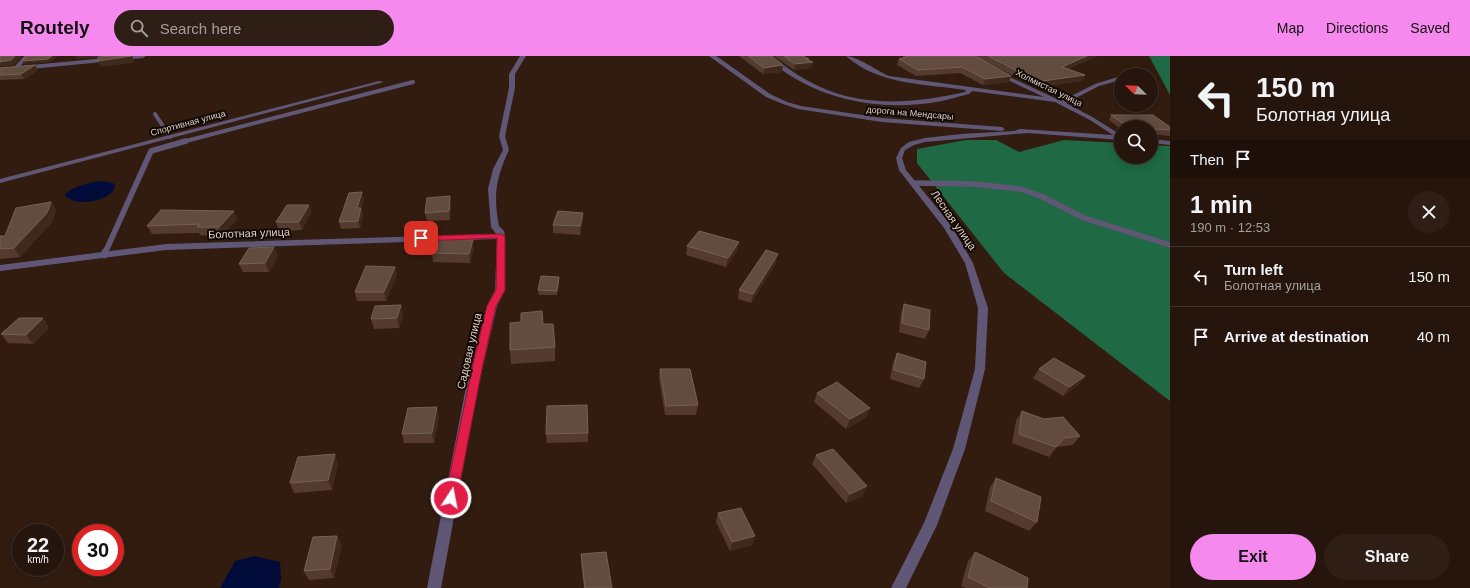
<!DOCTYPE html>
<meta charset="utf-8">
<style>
:root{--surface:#26150c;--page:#2e1e15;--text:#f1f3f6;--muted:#a49f9d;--line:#42342d;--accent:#f589ee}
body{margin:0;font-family:Helvetica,sans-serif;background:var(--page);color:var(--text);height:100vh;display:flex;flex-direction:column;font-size:15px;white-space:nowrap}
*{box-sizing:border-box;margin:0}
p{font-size:13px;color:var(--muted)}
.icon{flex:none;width:22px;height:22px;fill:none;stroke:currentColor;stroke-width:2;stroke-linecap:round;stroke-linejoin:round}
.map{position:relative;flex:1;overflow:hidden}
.sheet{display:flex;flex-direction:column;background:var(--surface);width:300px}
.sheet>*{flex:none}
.top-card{background:#26150c;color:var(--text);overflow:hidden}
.needle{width:26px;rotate:293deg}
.controls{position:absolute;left:1114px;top:12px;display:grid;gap:8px}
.controls a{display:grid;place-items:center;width:44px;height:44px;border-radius:50%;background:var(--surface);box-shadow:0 2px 10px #0003,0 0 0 1px var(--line);font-size:20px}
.speed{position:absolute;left:12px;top:468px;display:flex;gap:8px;font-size:20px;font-weight:700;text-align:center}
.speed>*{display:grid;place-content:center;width:52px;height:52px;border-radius:50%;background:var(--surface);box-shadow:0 2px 10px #0003,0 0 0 1px var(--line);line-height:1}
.speed small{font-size:10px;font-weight:400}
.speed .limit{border:6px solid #d22;background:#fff;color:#111}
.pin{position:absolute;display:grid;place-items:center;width:34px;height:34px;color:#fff;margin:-17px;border-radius:8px;box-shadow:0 2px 6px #0006}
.me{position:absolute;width:44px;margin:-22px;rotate:11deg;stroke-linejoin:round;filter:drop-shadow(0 0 3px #0008)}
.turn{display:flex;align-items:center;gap:14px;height:84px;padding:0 20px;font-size:18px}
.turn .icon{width:52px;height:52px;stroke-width:2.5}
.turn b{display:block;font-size:28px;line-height:34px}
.then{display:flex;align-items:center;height:38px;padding:0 20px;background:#0003;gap:8px;font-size:15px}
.round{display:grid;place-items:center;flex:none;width:42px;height:42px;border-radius:21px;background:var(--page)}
.headline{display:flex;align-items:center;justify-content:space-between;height:68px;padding:0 20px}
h1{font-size:24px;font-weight:800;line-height:30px}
.cta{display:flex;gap:8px;margin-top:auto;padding:8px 20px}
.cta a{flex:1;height:46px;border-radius:24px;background:var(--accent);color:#111;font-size:16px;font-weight:800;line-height:46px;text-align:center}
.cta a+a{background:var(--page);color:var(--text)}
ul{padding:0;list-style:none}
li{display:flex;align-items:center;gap:12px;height:60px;padding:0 20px;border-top:1px solid var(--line)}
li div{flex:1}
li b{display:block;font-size:15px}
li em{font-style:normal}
header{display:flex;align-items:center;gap:24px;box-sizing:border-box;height:56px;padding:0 20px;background:var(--accent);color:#111}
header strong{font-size:19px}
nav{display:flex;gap:22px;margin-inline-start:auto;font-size:14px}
.search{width:280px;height:36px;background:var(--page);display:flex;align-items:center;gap:10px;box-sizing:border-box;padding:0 14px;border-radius:22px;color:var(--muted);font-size:15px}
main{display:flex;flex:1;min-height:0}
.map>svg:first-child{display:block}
.forest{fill:#1f6945}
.water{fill:#000b39}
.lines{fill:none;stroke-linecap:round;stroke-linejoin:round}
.lane-far2{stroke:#605777;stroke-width:4}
.lane-far1{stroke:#605777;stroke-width:5.5}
.lane{stroke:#605777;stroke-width:7}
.street{fill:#605777;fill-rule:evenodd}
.wall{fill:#533c2f}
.shaded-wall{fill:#3f291c}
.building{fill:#624c40;stroke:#756155}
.route{fill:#e11d48;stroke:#92132f}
.labels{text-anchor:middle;stroke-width:4;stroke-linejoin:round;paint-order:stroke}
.far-street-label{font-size:9px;fill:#dfd0c8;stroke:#130905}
.street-label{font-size:11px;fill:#dfd0c8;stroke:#130905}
</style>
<header>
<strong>Routely</strong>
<div class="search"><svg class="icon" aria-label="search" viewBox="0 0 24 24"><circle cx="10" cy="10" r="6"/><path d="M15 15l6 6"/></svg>Search here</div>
<nav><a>Map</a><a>Directions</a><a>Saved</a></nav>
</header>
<main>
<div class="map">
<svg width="1170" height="532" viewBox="0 0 1170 532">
<rect width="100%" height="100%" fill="#321c10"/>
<path class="forest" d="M1149,0H1170V39Z
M966,84H996L1019,96L1064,84L1121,87V101H1151V89L1170,90V345L1004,217L917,107V93Z"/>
<path class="water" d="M98,125L109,126L115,128C115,142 91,147 80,146C75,146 70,143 65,140V138C75,130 86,128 98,125Z
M255,500L280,506L281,523L279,532H220L235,505Z"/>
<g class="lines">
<path class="lane-far2" d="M15,13L27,0
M155,58L170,81
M182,86L413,26"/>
<path class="lane-far1" d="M913,127L974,128L1020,133L1041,140L1084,162L1170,189
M105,197L151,95L186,85"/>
<path class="lane" d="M104,199L105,196"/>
<path class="street" d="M127,0H146L143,2L0,16V12Z
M520,0H526L515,18V32L505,80L509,94C496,122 493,139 499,170L504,175L505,180V234L497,250L477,336L441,532H427L465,336L487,250L495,234L497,183L166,194L0,215V209L166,188L496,178L491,171L488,133L493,113L503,94L499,80L509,32V18Z
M709,0H716L722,4L770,38L787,46L801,50L882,62L1002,71L1005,73L1002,75L882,66L798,53L783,48L766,41Z
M765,0H771C786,11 801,22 818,30C864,52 917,47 965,36L966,34C926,28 878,29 846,0C857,0 877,15 889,20L1044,41L997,19L996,18L999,16L1061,45L1095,28L1121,20V24L1099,30L1066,47L1094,62L1121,79V84L1028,77L925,86L914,89L905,94L902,102L906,114L951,169L973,207L988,252L985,313L965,393L937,469L906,532H891L924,467L953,393L975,313L978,252L965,207L944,172L899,114L896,102L901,92L909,86L925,82L961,78L1014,75L1020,73L1113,79L1090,64L1055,46L972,35L969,38C953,42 937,47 921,48C867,54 806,39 765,0Z
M379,25L384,26L0,127V123Z
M1151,83L1170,85V89L1151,87Z"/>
</g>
<path class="wall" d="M739,0H772L782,16L763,18Z
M774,0H803L809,3L808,4L813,6L811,12L794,14Z
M903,0H1098L1068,13L1085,19L1082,25L1040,31L1028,25H1023L985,5L1011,20L1009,26L983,29L960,17L916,20L897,9L899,3L903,2Z
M35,9L38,14L24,23L0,24V12Z
M1111,59L1170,71V80L1151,78V71H1121V73L1109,64Z
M450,140L451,148L450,164L427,165L425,157Z
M364,143L361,153L363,159L360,172L341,173L339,166Z
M51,146L56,154L52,166L20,201L0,203V180H5Z
M309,149L311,157L302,174L279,175L276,166Z
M234,155L237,163L222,180L200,179L199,177L152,178L147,170Z
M583,157V165L580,179L553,177V169Z
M687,190L737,195L726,211L686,199Z
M274,191L278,200L269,216H243L239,208Z
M474,192L470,207L433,206L432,197Z
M776,207L751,247L738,243L739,234Z
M395,211L397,219L386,245H357L355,236Z
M559,221V226L557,239H539L538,234Z
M904,248L929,274L925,283L899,276L901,257Z
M403,258L399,272L374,273L371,263Z
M43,262L49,272L33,288L8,287L1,278Z
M543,268L555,291V305L511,308L510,294Z
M897,297L924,323L919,332L890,323L893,306Z
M660,313L698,349L696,359H665L659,322Z
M1039,313L1085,320L1078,329L1063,340L1033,322Z
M817,337L867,361L846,373L814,346Z
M1022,355L1080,380L1073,389L1057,391L1049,401L1012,387L1016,365Z
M439,360L434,387H404L402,378Z
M588,377V386L547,387L546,378Z
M816,399L863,440L846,447L812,408Z
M338,407L332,434L294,437L290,427Z
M996,422L1037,466L1029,475L985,455L990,431Z
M718,457L753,489L730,495L716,466Z
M337,480L342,489L334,522L309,524L304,515Z
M975,496L1027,532H966L961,530L968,505Z
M581,498L612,532H584L581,508Z"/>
<path class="shaded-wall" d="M15,0H22L14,9L0,11V6Z
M52,0H58L50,6L24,8L22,5Z
M75,0H116L77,3Z
M131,0H132L134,4L133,7L101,11L98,5Z
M1087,0H1098L1059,17L1062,11Z
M813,6L811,12L794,14L795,8Z
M35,9L38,14L24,23L21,18Z
M783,9L782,16L763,18L764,12Z
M1026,19H1030L1028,25H1023Z
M1085,19L1082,25L1040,31L1043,25Z
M1011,20L1009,26L983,29L985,23Z
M362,136L364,143L361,153L363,159L360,172L358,165L357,152Z
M450,140L451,148L450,164L449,155Z
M51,146L56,154L52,166L20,201L14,192Z
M309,149L311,157L302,174L299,166Z
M234,155L237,163L222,180L219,171Z
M583,157V165L580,179V170Z
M473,184L474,192L470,207L469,198Z
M739,186L737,195L726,211L728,202Z
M274,191L278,200L269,216L265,207Z
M778,198L776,207L751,247L753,238Z
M395,211L397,219L386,245L384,236Z
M559,221V226L557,239V235Z
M401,249L403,258L399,272L397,262Z
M43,262L49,272L33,288L26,279Z
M1085,320L1078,329L1063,340L1069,331Z
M437,351L439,360L434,387L432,377Z
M870,352L867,361L846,373L850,363Z
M1064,382L1057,391L1049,401L1056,391Z
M335,398L338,407L332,434L328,424Z
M867,430L863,440L846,447L850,438Z
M337,480L342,489L334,522L330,513Z
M755,480L753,489L730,495L732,486Z"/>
<path class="building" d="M0,0H15L11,4L0,6Z
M27,0H52L48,3L22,5Z
M112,0H131L98,5V1Z
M748,0H772L783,9L764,12Z
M784,0H803L809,3H806L813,6L795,8Z
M906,0H975L1011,20L985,23L962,11L918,14L899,3L906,1Z
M988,0H1087L1062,11L1085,19L1043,25L1030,19H1026Z
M35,9L21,18L0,19V12Z
M1111,59H1153L1170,71V74L1151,73V71H1128Z
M362,136L357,152H361L358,165L339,166L349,137Z
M450,140L449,155L425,157L427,142Z
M51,146L47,157L14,192L0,193V180H5L16,152Z
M287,149H309L299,166H276Z
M161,154L234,155L219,171H197L199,168L147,170Z
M558,155L583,157L580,170L553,169Z
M699,175L739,186L728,202L687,190Z
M437,183L473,184L469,198L432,197Z
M274,191L265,207L239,208L249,192Z
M766,194L778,198L753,238L739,234Z
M366,210L395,211L384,236H355Z
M541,220L559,221L557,235L538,234Z
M904,248L930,254L929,274L902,267Z
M401,249L397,262L371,263L375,250Z
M542,255L543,268H553L555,291L510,294V267L521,266V257Z
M19,262H43L26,279L1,278Z
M897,297L926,306L924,323L894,314Z
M1054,302L1085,320L1069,331L1039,313Z
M660,313H690L698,349L666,350Z
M837,326L870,352L850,363L817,337Z
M587,349L588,377L546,378L547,350Z
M437,351L432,377L402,378L408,352Z
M1022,355L1044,363L1063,361L1080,380L1064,382L1056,391L1019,378Z
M833,393L867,430L850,438L816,399Z
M335,398L328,424L290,427L298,401Z
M996,422L1041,441L1037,466L991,445Z
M741,452L755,480L732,486L718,457Z
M337,480L330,513L304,515L313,481Z
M606,496L612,532H585L581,498Z
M975,496L1028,522L1027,532H990L968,521Z"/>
<path class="route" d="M501,178L505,180V234L496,250L483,308L457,442L455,445L451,447L447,445L445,442L473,308L487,250L496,234L497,182L421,185L417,182L421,180Z"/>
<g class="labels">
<g class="far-street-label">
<text transform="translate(1049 32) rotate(26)" y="3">Холмистая улица</text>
<text transform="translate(910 57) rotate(5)" y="3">дорога на Мендсары</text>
<text transform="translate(188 67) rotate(-15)" y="3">Спортивная улица</text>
</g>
<g class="street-label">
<text transform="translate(954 164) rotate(55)" y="4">Лесная улица</text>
<text transform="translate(249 177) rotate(-2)" y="4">Болотная улица</text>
<text transform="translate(469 295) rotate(-77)" y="4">Садовая улица</text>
</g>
</g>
</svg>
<div class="controls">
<a><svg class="needle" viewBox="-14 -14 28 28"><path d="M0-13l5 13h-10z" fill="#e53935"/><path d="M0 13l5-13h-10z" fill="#a49f9d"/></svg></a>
<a><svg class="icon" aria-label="search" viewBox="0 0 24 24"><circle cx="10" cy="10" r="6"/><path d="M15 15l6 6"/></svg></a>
</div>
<div class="speed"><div>22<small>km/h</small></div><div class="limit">30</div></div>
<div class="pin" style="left:421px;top:182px;background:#d93025"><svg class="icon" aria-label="arrive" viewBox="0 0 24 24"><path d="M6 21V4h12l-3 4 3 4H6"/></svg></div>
<svg class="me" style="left:451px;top:442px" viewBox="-20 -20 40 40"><circle r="17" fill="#e11d48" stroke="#fff" stroke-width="3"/><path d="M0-11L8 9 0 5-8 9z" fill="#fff"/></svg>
</div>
<section class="sheet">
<div class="top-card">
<div class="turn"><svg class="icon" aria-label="left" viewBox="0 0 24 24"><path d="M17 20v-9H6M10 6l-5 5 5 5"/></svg><div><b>150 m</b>Болотная улица</div></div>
<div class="then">Then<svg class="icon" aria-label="arrive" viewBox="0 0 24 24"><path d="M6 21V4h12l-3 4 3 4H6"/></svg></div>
</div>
<div class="headline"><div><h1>1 min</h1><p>190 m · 12:53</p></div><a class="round"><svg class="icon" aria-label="close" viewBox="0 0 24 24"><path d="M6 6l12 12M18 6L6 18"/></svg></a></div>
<ul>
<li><svg class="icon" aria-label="left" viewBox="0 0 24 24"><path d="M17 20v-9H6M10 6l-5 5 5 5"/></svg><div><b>Turn left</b><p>Болотная улица</p></div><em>150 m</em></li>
<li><svg class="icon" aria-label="arrive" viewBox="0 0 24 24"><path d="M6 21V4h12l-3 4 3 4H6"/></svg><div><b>Arrive at destination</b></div><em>40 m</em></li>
</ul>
<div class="cta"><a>Exit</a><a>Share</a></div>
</section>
</main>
